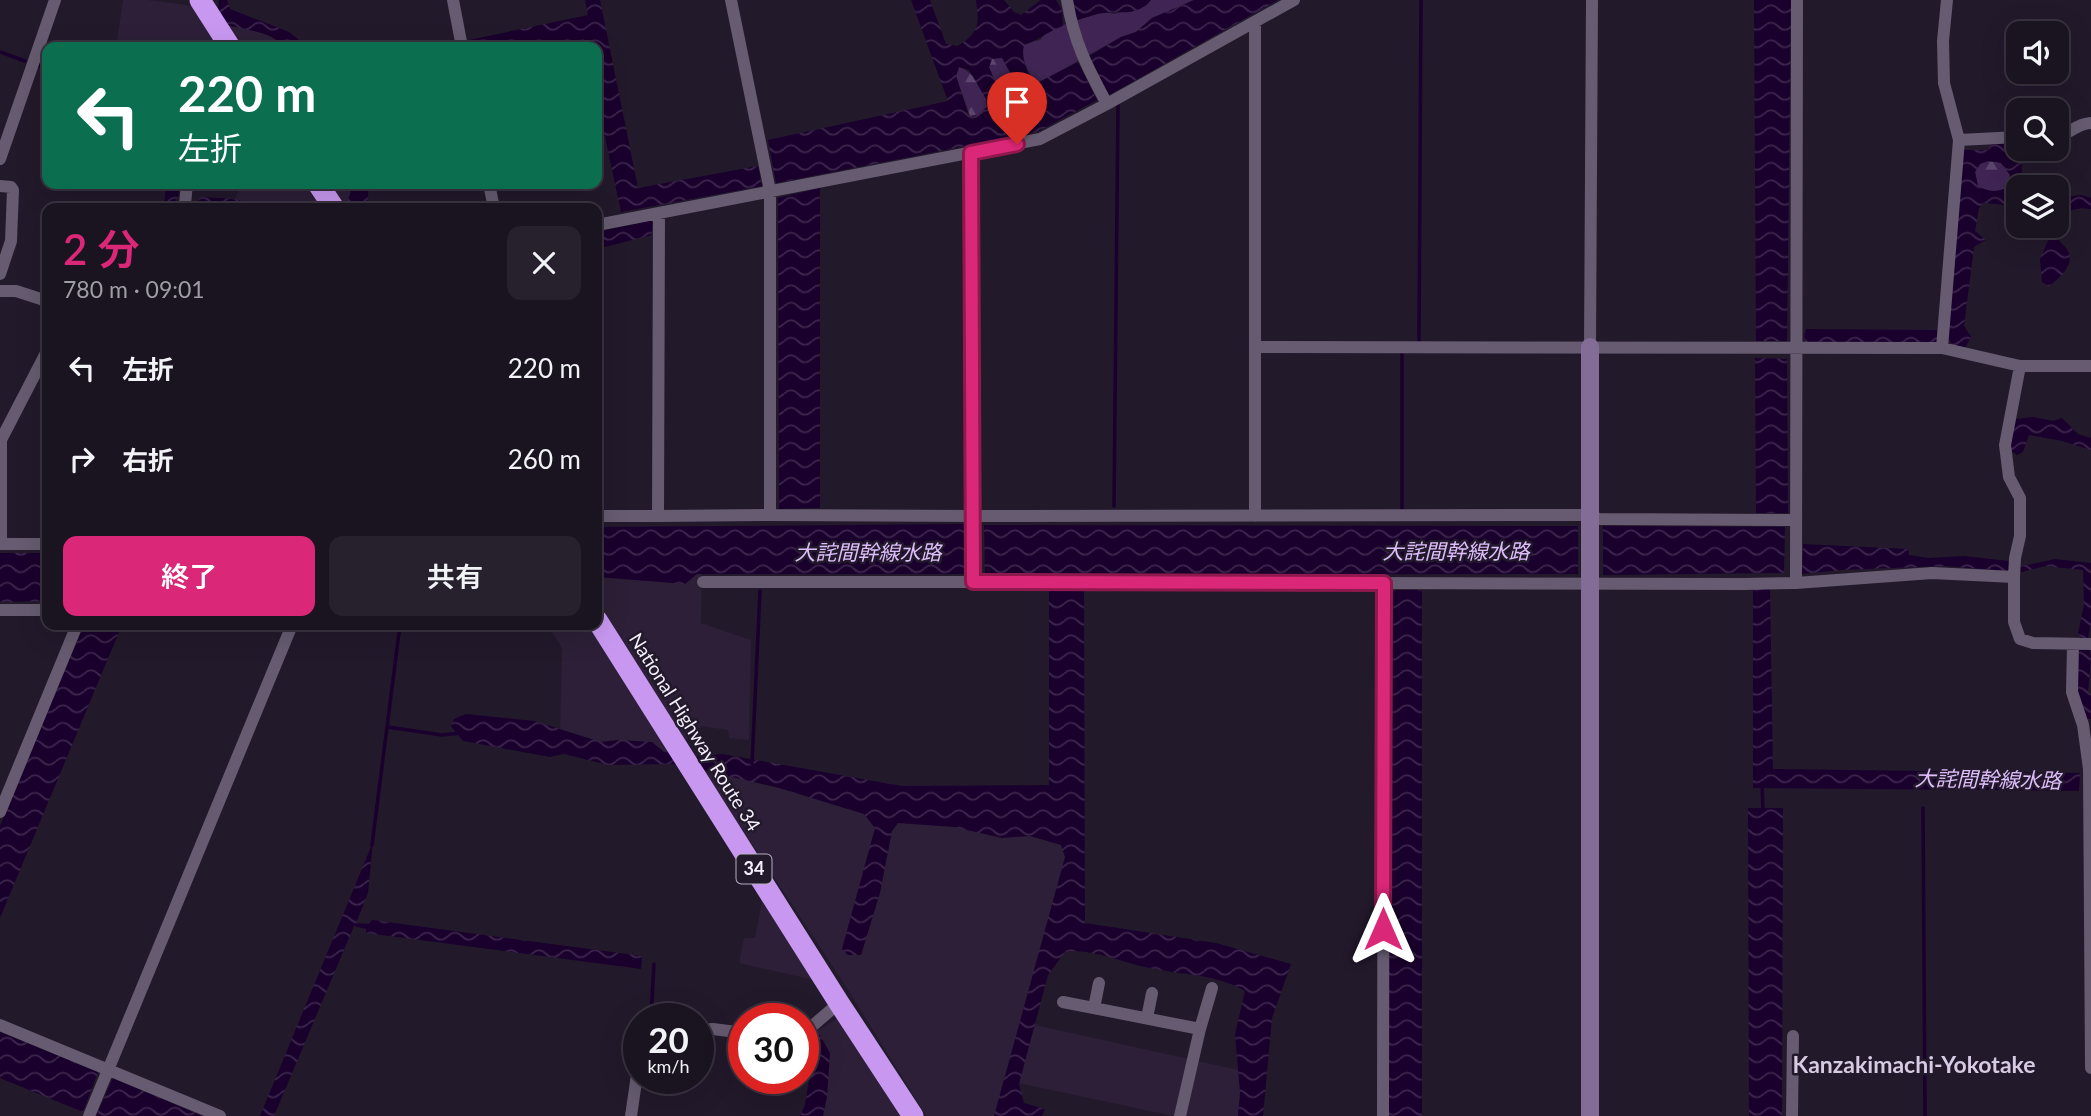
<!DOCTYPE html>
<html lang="ja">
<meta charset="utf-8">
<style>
:root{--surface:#1a1320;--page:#27202d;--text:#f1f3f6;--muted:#9f9ea5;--line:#38323e;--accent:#db2777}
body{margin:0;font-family:Lato,"Noto Sans JP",sans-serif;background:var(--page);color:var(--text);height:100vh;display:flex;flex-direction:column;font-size:26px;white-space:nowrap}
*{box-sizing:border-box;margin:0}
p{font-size:23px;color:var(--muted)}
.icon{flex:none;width:38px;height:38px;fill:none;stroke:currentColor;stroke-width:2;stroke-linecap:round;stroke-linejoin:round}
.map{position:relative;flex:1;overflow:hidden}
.drawer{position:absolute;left:42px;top:203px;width:560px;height:427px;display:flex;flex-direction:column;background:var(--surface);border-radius:14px;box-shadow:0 7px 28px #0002,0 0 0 2px var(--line)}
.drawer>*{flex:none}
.guide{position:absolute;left:42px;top:42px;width:560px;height:147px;border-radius:14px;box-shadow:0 7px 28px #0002,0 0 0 2px var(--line);background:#0b6e4f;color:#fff;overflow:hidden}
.tools{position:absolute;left:2006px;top:21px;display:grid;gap:14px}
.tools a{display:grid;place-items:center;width:63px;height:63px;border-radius:14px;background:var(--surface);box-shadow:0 7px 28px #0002,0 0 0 2px var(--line);font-size:35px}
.speed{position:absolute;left:623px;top:1003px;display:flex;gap:14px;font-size:35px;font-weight:700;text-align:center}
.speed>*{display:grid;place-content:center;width:91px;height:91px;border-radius:50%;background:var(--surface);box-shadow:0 7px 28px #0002,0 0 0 2px var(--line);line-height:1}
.speed small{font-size:18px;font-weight:400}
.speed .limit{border:10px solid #d22;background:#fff;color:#111}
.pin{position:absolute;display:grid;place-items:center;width:60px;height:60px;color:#fff;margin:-72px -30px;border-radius:50% 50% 50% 0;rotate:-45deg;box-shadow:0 0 7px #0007}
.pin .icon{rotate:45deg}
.me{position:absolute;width:77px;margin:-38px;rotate:0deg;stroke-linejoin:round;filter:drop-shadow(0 0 5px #0008)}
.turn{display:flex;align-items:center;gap:24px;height:147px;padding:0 21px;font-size:32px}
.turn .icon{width:91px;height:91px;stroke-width:2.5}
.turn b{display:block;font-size:49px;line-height:60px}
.round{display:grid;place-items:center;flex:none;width:74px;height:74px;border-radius:14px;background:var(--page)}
.summary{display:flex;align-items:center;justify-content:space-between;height:119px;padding:0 21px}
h1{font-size:42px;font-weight:600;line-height:52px;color:var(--accent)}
.cta{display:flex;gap:14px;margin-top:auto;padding:14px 21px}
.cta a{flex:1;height:80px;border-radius:14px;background:var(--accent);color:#fff;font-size:28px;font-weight:600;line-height:80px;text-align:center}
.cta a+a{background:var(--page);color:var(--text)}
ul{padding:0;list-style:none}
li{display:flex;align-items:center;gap:21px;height:91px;padding:0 21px}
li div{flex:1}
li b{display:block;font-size:26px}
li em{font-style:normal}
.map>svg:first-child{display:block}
.built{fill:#2c1f37}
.green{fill:#402554}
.forest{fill:url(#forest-firs)}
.water{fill:url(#water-waves);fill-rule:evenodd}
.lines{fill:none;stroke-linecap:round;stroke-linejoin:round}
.stream{stroke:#1a002d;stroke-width:3.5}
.street{stroke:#665b70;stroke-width:12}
.secondary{stroke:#836d96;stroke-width:18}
.highway{stroke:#c898f0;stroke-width:21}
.route-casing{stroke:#8e194d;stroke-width:18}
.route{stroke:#db2777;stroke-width:12}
.labels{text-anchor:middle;stroke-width:5;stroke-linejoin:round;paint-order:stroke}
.shield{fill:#22192b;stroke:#b6afbd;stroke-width:2}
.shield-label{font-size:18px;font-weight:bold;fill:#f5effb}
.street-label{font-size:19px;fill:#f5effb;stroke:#22192b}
.water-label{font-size:21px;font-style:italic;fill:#debdfb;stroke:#22192b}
.quarter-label{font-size:23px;font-weight:bold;fill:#d7cae3;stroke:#22192b}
</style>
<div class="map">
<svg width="2091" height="1116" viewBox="0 0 2091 1116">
<defs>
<pattern id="forest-firs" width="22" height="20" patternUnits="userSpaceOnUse" patternTransform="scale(1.75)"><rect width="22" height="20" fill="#402554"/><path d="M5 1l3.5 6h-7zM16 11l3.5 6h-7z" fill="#5c456e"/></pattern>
<pattern id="water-waves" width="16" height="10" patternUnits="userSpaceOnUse" patternTransform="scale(1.75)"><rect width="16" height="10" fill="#1a002d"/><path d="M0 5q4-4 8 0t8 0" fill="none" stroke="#3c264c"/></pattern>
</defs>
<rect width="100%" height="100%" fill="#22192b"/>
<path class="built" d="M123,0H148L225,10L295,47H116Z
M241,184H359L354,208H232Z
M702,564L701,623L751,640L749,740L729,738L728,730L701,726L686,740L694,754L611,758L560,735L562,648L553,634V625H597V570Z
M703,770L1073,830L1031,1024L1243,1071L1241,1116H1173L1014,1082L999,1116H926L845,985Z
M763,896L814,980L739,963L744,938H755Z
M839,1017L901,1116H819L823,1050L817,1031Z"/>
<path class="green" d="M1151,0H1194L1152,18L1136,32L1121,37L1044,80L1037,83C1027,74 1021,57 1024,44L1040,40L1048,31L1074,21L1104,12L1114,14L1146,6Z"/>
<path class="forest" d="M992,58H1002L1015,82L1030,90L1013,97L996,84L989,67Z
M959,67C974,72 986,92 987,107L978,115L970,116L956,76Z
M1988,161L2001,163L2010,175L2008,187C1997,193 1989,192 1978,186L1975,172L1980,164Z"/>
<path class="water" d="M219,0H227L230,9L289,32L307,46L312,47H284C272,31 245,30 227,25L218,11Z
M585,0H600L638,188L758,166L762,186L621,212L597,99V47H586L584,39L542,47H470L469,40L588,15Z
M911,0H930L946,44L958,46C980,32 979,24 976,0H1004L1014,12L1021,15L1041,0H1056L1062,10L1063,26C1048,31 1039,40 1024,45C1020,57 1027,75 1037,83L1078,62L1097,100L1037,132L776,183L768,140L948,101ZM1002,58L1016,82L1027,87L1029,90L1013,96L996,84L989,67L992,59ZM959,67L969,70L986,99L987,107L978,115L969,116L956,76Z
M1071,0H1151C1135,18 1122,10 1103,13C1093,14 1083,19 1074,21Z
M1194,0H1278L1109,95L1089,56L1121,37L1136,32L1152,18Z
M1754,0H1791L1787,341H1756Z
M2018,141V149H2027V156L2022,159L2021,187H2018V206L1984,203L1979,208L1975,231L1986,240L1974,247L1964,326L1971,337L1964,350L1952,345L1948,338L1964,150H1987L1994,142ZM1988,161L2001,163L2010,175L2008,187C1997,193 1989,192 1978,186L1975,172L1980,164Z
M166,184H180L178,197L172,206L164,208Z
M353,184H369L367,208L346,207Z
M820,188V508L779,509L778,198Z
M2081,195L2091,198V209L2082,208L2062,212C2059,221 2055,231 2059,240C2061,244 2065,246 2067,249C2076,264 2060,278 2049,286L2042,282L2040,259L2050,236V226H2056V198Z
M200,197L236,199L258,208H199L197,204Z
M652,220V235L597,249V232Z
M1806,329L1937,330L1938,340L1934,344H1806L1804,336Z
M1755,358L1787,359L1788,513H1756Z
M2033,417L2053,421L2062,418L2078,434L2091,438V450L2062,441L2029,435L2023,452L2017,455L2010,450L2016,419Z
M964,524L965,574H697L685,584L597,577V527Z
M984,525L1578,526V574L985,575Z
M1603,526L1785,527L1784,573L1603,575Z
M1803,544L1908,549L1909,555L1929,558L1964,556L2009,561L2022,566L2055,559L2091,563V623L2088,638L2091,658L2088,692L2091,694V719H2086L2076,689L2078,654L2082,640L2078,633L2084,605L2083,570L2045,566L2022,572L1944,566L1841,570L1802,574Z
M0,553H47V601L0,602Z
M1753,588H1770L1773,769L2080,773L2079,791L1753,788Z
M1049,590H1084L1085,923L1216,943L1291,964L1272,1018L1263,1116H1238L1240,1093L1235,1034L1245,991C1218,974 1180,975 1150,968C1122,963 1093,948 1065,952L1048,975L1019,1084L1024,1103L1045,1109L1042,1116H994L1065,857L1061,845L1030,836L1002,838L954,827L898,823L892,831L880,893L861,955H848L842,949L875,828L864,814L779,788L703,770L696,757L722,754L902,786L1049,785Z
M1391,590H1422V1116H1388Z
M84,625H122L0,918V826Z
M466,714L534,721L601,742L617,740L652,742L664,752L672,753L677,764L608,765L564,754L550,757L463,741L451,726L454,719Z
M1748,808H1783L1782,1116H1749Z
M373,842L368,893L356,923L369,924L372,920L642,956L641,969L366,933V929L354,926L274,1116H260Z
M0,1032L98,1072L83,1112L0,1078Z
M815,1035H820L830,1053L827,1097L823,1116H800L805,1105L810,1073L803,1066V1042Z
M113,1078L202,1116H96Z"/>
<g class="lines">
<path class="stream" d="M0,52L25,61
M38,65L47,68
M1419,341L1421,0
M1114,506L1118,105
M1402,509V354
M388,727L442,735L461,733
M752,764L760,591
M1762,783L1763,810
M1923,808L1925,1116
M372,845L400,625
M651,1018L654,964
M729,1037L744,1040"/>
<path class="street" d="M453,0L462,47
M731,0L770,191V515
M1255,22V516
M1107,104L1294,0
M2056,136C2069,136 2074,124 2091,123
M1959,140L2018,137
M0,159L55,0
M489,184L494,208
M0,186L11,187L13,190L11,241L0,274
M181,208L185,204L187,184
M597,225L1040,139L1107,104C1087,67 1074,42 1067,0
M0,291H16L47,301
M1256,347L1942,348L2020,366H2091
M1590,347L1592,0
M1942,348L1959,140L1944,83L1943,41L1947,0
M2020,366L2005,445L2009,477L2020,498V536L2015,558L2014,577V622L2020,639L2033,643L2091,644
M597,516H658L659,213
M658,516L770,515L974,516L971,153
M0,544H47
M1,544V440L47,351
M703,582H973L974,516L1589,515L1599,519L1795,520
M973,582L1743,584L1796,583L1932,573L2014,577
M1796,583L1797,0
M0,610H47
M2073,645L2072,692L2083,725L2089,769L2091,1068
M0,812L77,625
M1063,1002L1200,1029
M1094,1008L1099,983
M1147,1018L1152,993
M0,1025L220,1116
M698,1030L713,1029L744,1033
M803,1034L839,1003
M89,1116L292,625
M631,1116L639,1061
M1180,1116L1200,1029L1212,988
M1383,1116L1384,583
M1792,1116L1793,1036"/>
<path class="secondary" d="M1590,1116V347"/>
<path class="highway" d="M200,0L230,47
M318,184L334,208
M597,620L839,1003L913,1116"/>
</g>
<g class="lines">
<g class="route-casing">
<path id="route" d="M1017,144L971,153L973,582L1384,583L1383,929"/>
</g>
<use href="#route" class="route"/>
</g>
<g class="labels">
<rect class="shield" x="736.5" y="854.5" width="35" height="29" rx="5"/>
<g class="shield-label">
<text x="754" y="875">34</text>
</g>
<g class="street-label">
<text transform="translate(695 732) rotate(58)" y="7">National Highway Route 34</text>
</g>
<g class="water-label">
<text x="1456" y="559">大詫間幹線水路</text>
<text x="868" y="560">大詫間幹線水路</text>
<text transform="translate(1988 780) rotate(1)" y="7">大詫間幹線水路</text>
</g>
<g class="quarter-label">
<text x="1914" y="1073">Kanzakimachi-Yokotake</text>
</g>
</g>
</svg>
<div class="tools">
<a><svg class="icon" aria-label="sound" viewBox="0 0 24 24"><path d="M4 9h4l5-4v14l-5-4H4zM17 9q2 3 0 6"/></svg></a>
<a><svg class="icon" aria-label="search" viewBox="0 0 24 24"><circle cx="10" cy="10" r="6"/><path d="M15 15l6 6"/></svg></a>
<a><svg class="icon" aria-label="layers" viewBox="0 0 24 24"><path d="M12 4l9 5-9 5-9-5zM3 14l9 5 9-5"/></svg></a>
</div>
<div class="speed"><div>20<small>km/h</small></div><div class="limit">30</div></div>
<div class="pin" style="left:1017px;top:144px;background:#d93025"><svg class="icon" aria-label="arrive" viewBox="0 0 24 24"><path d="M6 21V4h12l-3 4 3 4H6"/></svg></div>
<svg class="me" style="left:1383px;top:929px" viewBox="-20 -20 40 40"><path d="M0-17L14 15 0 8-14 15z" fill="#db2777" stroke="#fff" stroke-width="4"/></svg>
<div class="guide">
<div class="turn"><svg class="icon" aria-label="left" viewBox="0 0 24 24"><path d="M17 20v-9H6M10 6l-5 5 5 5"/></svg><div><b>220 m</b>左折</div></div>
</div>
<section class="drawer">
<div class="summary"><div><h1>2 分</h1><p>780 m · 09:01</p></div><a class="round"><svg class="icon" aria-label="close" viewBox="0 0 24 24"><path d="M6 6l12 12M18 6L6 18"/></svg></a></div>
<ul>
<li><svg class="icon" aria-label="left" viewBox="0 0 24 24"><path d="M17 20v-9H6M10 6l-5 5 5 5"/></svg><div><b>左折</b></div><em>220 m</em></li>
<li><svg class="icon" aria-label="right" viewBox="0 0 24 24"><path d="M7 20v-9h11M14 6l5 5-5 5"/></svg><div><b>右折</b></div><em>260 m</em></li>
</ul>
<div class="cta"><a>終了</a><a>共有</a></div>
</section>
</div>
